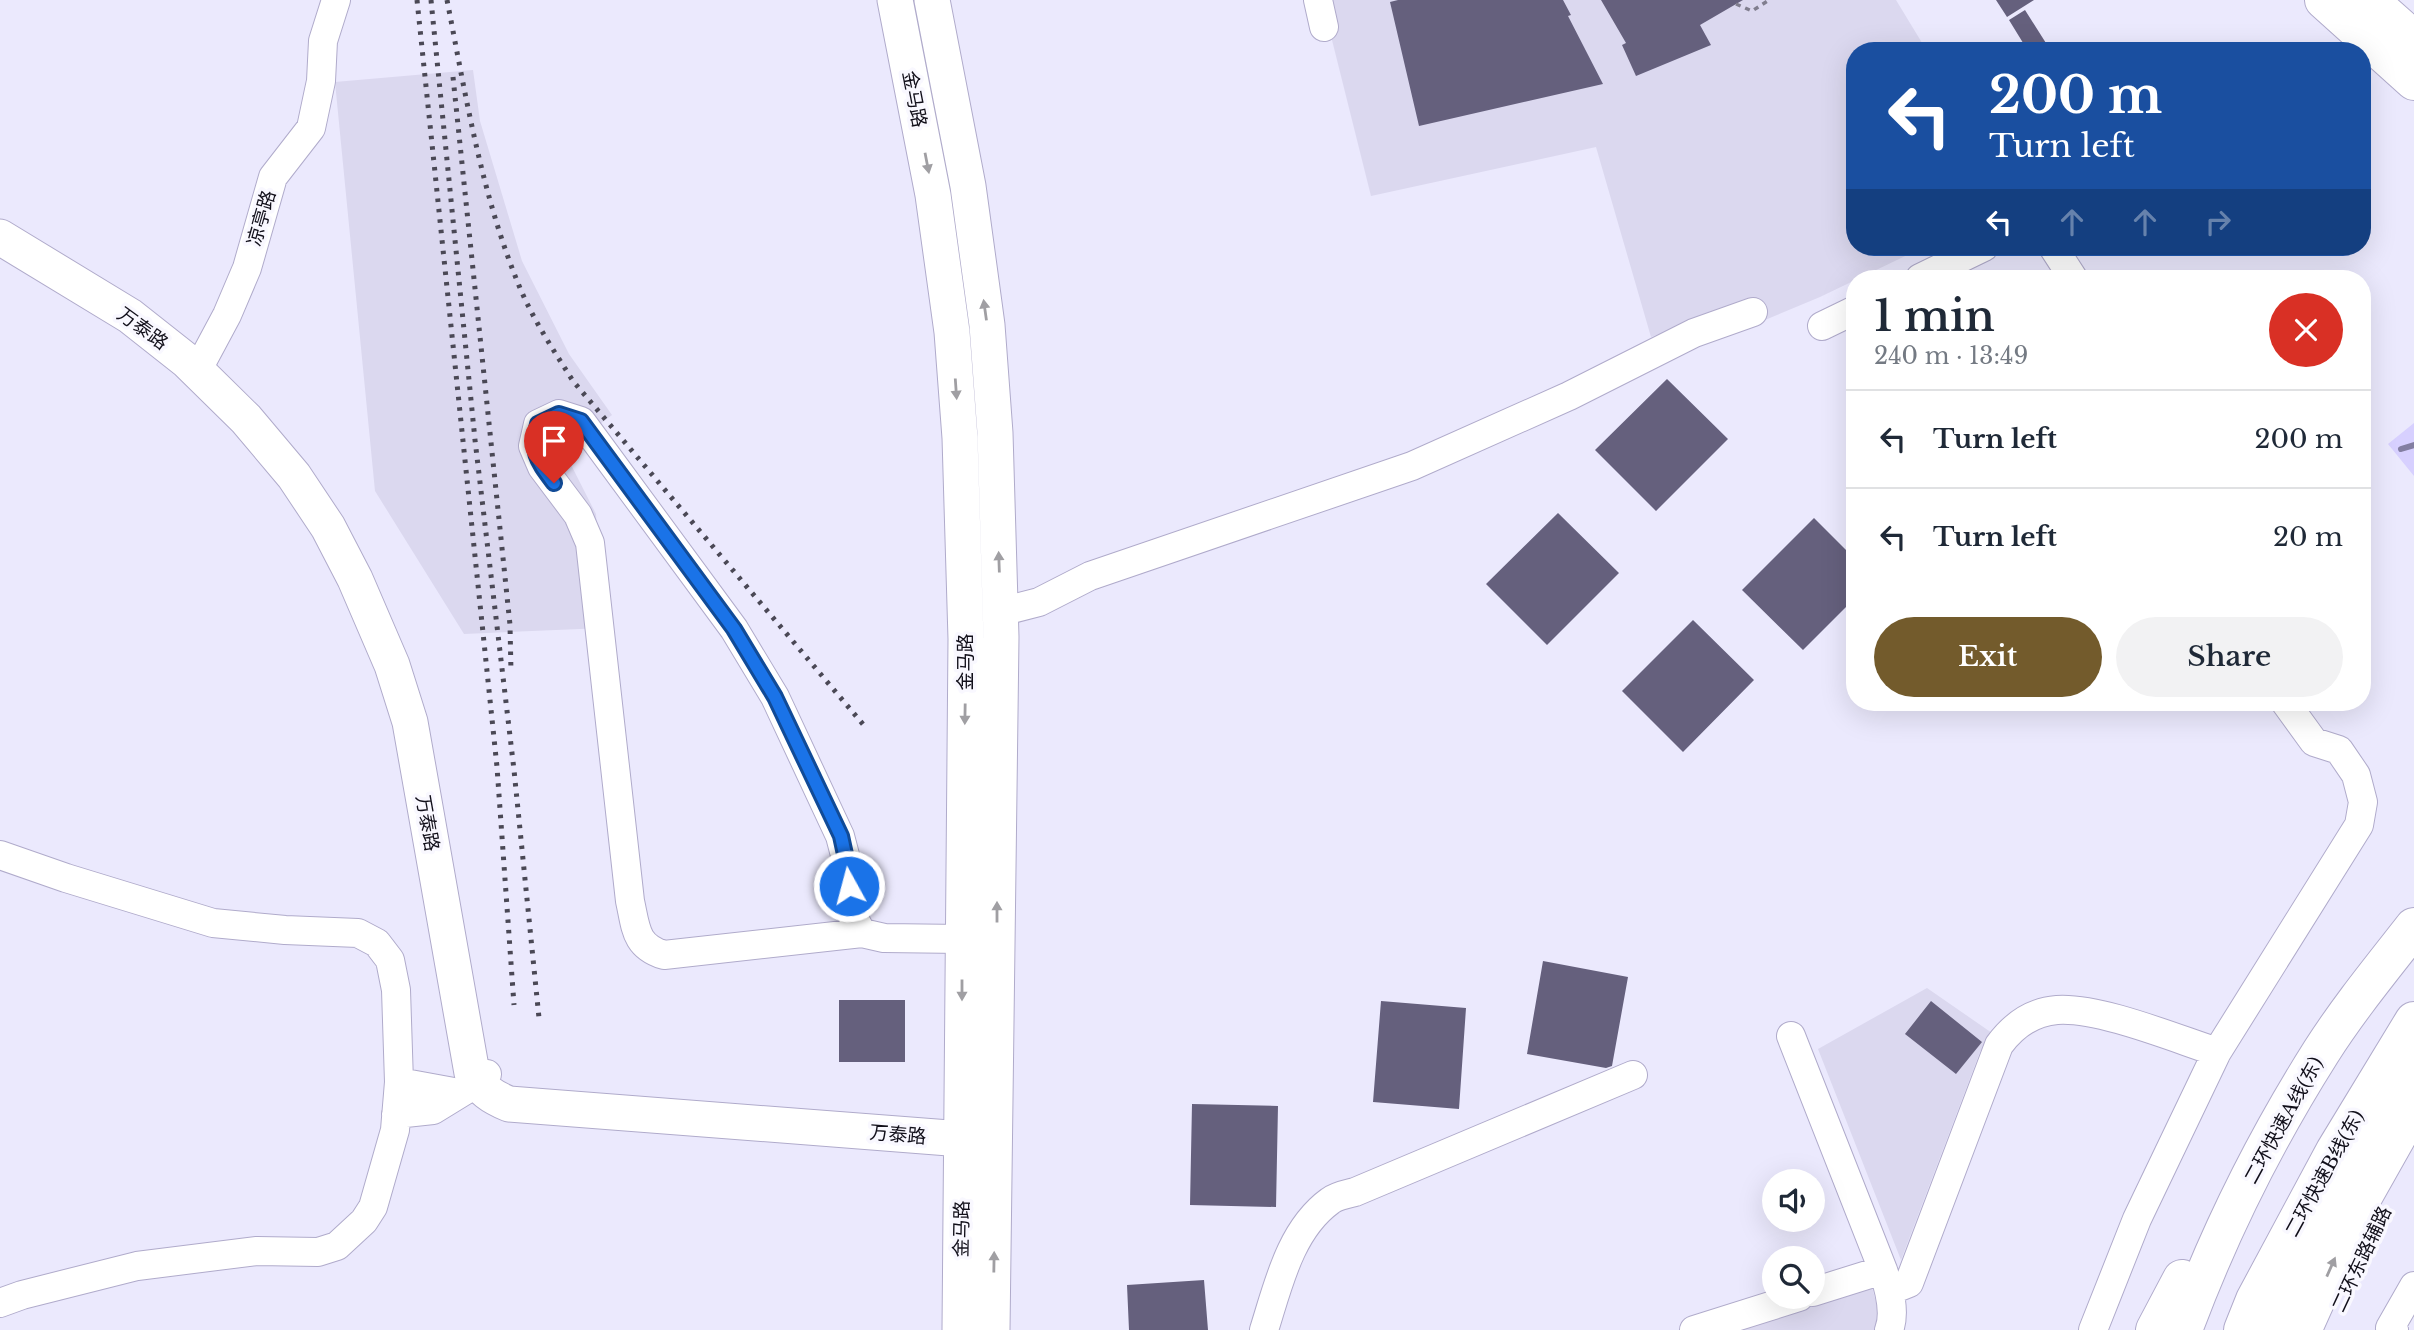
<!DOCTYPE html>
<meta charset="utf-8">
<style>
:root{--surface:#fff;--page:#f2f2f3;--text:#1f2937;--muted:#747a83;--line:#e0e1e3;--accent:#735b2c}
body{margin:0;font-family:"Libre Baskerville","Noto Sans SC",serif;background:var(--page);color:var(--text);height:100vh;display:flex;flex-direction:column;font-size:26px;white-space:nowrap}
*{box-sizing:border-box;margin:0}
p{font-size:23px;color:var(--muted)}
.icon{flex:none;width:38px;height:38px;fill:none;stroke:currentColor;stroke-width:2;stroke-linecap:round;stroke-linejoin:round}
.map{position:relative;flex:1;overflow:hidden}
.sheet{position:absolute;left:1846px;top:270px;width:525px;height:441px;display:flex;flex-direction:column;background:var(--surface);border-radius:28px;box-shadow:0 7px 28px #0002}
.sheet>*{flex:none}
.top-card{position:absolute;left:1846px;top:42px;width:525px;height:214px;border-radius:28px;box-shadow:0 7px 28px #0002;background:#1a4fa0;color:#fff;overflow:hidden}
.controls{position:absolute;left:1762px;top:1169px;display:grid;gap:14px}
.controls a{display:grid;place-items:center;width:63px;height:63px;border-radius:50%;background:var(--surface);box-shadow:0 7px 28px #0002;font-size:35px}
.pin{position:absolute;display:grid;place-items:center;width:60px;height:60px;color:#fff;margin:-72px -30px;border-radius:50% 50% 50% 0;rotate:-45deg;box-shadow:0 0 7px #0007}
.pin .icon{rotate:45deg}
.me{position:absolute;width:77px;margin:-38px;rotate:353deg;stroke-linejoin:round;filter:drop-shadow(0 0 5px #0008)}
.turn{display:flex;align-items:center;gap:24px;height:147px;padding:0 28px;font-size:32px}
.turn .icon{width:91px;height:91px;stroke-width:2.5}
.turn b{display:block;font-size:49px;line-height:60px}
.lanes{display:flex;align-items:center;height:66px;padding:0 28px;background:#0003;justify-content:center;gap:35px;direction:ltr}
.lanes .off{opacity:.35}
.round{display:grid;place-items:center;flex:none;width:74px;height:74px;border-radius:37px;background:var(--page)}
.head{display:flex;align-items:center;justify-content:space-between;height:119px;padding:0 28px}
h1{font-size:42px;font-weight:600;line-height:52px}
.action{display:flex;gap:14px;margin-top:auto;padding:14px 28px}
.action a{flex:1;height:80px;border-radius:42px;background:var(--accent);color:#fff;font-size:28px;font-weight:600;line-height:80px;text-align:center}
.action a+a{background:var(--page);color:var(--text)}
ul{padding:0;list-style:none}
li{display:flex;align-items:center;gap:21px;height:98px;padding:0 28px;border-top:2px solid var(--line)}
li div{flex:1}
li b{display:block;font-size:26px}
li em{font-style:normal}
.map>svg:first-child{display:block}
.built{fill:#dbd8ef}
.green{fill:#d7d0ff}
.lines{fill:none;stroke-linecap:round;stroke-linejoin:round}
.stream{stroke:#837ea2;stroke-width:6}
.building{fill:#65607d}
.minor-casing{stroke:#b0abcb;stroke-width:30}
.major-casing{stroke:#b0abcb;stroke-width:37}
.highway-casing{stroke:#b0abcb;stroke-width:40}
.path{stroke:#807e8e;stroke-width:3.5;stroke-dasharray:5 5;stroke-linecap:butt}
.minor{stroke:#fff;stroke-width:28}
.major{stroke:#fff;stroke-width:35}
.highway{stroke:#fff;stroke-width:38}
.rail{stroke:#4a4855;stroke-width:5;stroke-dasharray:3.5 7;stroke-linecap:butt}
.oneway{fill:#a09fa3}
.route-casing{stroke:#114b97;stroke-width:18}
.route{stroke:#1a73e8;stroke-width:12}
.labels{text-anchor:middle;stroke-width:7;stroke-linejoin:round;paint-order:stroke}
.street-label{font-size:19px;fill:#110f1a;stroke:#f9f8ff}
</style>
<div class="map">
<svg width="2414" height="1330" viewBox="0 0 2414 1330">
<rect width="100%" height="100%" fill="#ebe9fd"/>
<path class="built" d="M1322,0H1896L1927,51H1855V247H1924L1820,297L1765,320L1751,301L1651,337L1596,147L1371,196Z
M473,70L480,121L522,261L569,354L612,415L564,451L596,514L604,628L464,634L375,491L335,82Z
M1927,988L1992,1033L1980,1052L1901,1260L1818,1049Z
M1871,1283L1882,1326L1880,1330H1714Z"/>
<path class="green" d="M2414,423V476L2388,444Z"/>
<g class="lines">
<path class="stream" d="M2401,449L2414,445"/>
</g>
<path class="building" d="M1398,0H1563L1571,15L1568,16L1603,84L1419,126L1390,2Z
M1601,0H1743L1700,25L1711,45L1636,76L1622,45L1626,43Z
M1996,0H2034L2007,17Z
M2025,10L2051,51H2028L2009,20Z
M1667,379L1728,439L1656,511L1595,450Z
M1558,513L1619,573L1547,645L1486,584Z
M1814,518L1855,559V598L1803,650L1742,590Z
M1693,620L1754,680L1683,752L1622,691Z
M1543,961L1628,977L1612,1066L1606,1068L1527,1054Z
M839,1000H905V1062H839Z
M1381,1001L1466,1008L1459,1109L1373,1102Z
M1931,1001L1982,1042L1956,1074L1905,1034Z
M1192,1104L1278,1106L1276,1207L1190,1205Z
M1204,1280L1208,1330H1129L1127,1285Z"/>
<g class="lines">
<g class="minor-casing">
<path id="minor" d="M1318,0L1324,27
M2053,247L2073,278
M1920,278L1984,247
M1822,326L1855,310
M204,358L227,315L247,268L273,177L311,128L321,81L323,41L336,0
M1000,612L1039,602L1090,576L1412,466L1569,396L1694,333L1753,312
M0,855L66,878L213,923L285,930L358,933L377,943L390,960L396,990L399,1082L395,1130L373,1207L364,1221L337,1246L318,1252L257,1251L137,1266L22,1295L0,1303
M862,933L664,955C635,946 636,928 630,901L590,543L578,515L542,467L533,446L538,424L559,414L581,421L734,629L775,697L840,836L846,859L851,913L862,933L884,938L962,939
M1791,1036L1883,1270C1889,1288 1896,1312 1889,1330
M399,1082L459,1093
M396,1114L433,1110L477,1083L487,1074
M1889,1291L1909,1283L1999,1045C2013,1026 2032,1012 2057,1010C2099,1007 2174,1038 2217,1052
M1813,1292L1883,1270
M1264,1330C1278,1286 1290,1230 1330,1201C1336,1196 1347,1194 1355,1192L1633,1075
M1694,1330L1799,1297
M2093,1330L2137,1219L2217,1052L2359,825L2363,802L2356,775L2339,750L2314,742L2285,702
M2394,1330L2390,1328L2414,1286"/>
</g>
<g class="major-casing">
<path id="major" d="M895,0L933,195L952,332L960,438L966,639L960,1330
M932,0L968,186L987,325L995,433L1001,637L992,1330
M0,237L130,316L187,361L246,419L294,476L328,527L355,579L392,665L410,722L472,1073C481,1090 492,1097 509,1104L962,1139
M2271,1330C2309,1235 2358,1145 2414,1060
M2304,1330L2360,1205L2414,1109"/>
</g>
<g class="highway-casing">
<path id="highway" d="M2324,0L2414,81
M2369,0L2414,40
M2155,1330L2182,1279
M2183,1330C2219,1233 2266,1139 2321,1052C2349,1008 2382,968 2414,927
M2243,1330L2255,1300L2335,1151L2414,1021"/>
</g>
<path class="path" d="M1736,4L1752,11L1769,0"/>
<use href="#minor" class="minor"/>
<use href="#major" class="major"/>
<use href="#highway" class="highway"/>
<path class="rail" d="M417,0L497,767L514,1005
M431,0L475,440L514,770L539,1018
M447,0C466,97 482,197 520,288C534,321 554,351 573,381L867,729
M453,77L510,625L511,672"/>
</g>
<defs><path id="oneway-solid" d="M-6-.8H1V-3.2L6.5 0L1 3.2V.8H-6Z" transform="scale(1.75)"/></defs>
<g class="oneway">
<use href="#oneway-solid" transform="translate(927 163) rotate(79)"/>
<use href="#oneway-solid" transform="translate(985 310) rotate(-98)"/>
<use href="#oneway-solid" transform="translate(956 389) rotate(86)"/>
<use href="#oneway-solid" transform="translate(999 562) rotate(-92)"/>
<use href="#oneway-solid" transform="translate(965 714) rotate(91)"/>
<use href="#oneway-solid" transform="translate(997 912) rotate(-90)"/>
<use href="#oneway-solid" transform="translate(962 990) rotate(90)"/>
<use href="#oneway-solid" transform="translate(994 1262) rotate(-89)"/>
<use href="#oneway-solid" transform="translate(2331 1267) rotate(-66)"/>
</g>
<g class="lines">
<g class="route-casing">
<path id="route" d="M554,483C536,459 531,453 538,424L559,414L581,421L734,629L775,697L841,836L846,859L849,886"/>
</g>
<use href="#route" class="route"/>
</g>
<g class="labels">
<g class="street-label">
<text transform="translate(915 99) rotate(79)" y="7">金马路</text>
<text transform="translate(261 218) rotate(-74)" y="7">凉亭路</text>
<text transform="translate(143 328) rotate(36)" y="7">万泰路</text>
<text transform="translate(965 662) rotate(-90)" y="7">金马路</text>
<text transform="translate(428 823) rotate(80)" y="7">万泰路</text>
<text transform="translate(2283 1120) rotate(-61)" y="7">二环快速A线(东)</text>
<text transform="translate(898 1134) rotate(5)" y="7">万泰路</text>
<text transform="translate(2324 1173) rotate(-61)" y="7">二环快速B线(东)</text>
<text transform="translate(961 1229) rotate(-89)" y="7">金马路</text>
<text transform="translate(2361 1259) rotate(-65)" y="7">二环东路辅路</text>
</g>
</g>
</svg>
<div class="controls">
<a><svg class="icon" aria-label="sound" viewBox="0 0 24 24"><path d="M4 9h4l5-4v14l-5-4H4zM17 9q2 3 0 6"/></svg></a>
<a><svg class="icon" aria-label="search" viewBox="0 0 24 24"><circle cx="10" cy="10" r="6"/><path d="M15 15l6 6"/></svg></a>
</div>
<div class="pin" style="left:554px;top:483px;background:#d93025"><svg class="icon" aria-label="arrive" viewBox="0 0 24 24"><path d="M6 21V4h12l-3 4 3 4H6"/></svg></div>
<svg class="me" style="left:849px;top:886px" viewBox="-20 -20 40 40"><circle r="17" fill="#1a73e8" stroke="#fff" stroke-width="3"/><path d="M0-11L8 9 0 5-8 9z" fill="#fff"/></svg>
<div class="top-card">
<div class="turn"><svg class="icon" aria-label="left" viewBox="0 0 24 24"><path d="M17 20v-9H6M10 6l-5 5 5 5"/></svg><div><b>200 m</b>Turn left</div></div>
<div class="lanes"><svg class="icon" aria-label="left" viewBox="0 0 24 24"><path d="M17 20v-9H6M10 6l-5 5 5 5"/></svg><svg class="icon off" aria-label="ahead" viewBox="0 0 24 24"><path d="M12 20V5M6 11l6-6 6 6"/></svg><svg class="icon off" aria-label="ahead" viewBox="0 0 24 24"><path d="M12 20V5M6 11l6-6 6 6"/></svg><svg class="icon off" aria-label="right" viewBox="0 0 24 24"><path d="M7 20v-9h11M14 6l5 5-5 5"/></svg></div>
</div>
<section class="sheet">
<div class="head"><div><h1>1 min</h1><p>240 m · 13:49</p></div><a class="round" style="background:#d93025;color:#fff"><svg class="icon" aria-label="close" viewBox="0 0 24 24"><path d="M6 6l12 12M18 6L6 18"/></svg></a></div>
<ul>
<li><svg class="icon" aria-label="left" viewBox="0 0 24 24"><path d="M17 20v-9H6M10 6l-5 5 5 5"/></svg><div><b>Turn left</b></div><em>200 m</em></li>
<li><svg class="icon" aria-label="left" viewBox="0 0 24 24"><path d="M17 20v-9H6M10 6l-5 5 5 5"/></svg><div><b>Turn left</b></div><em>20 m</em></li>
</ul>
<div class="action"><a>Exit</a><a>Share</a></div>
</section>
</div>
